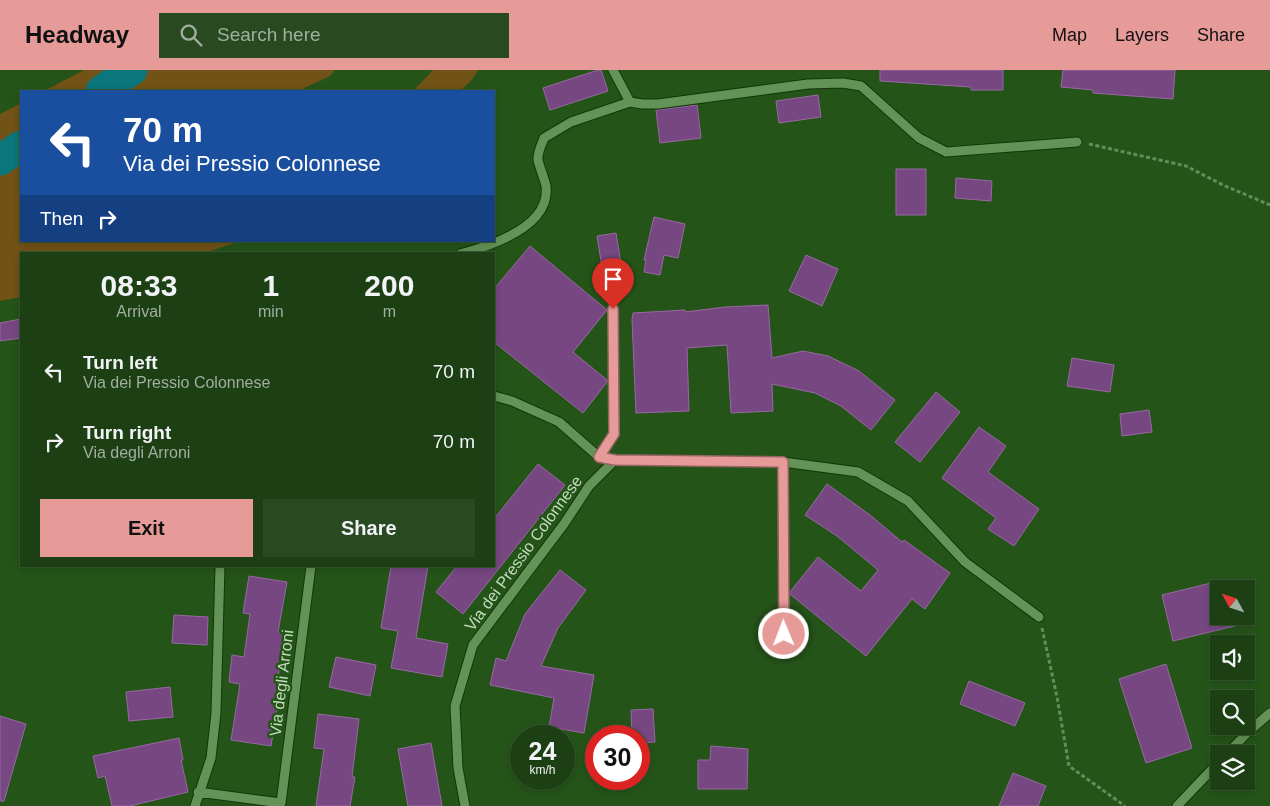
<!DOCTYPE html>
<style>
:root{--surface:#1c3f13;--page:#294a21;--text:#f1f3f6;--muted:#a0afa0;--line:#3a5833;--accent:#e69b98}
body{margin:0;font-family:Arial,sans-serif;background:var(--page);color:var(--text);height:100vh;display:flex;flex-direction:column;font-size:19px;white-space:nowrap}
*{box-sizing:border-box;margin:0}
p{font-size:16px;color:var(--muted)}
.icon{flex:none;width:28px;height:28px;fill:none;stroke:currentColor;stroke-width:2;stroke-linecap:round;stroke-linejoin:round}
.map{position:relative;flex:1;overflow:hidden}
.side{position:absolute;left:20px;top:182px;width:475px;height:315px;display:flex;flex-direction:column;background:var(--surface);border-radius:0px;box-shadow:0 2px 8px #0003,0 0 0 1px var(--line)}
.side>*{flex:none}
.hud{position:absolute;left:20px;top:20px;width:475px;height:152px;border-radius:0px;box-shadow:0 2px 8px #0003,0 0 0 1px var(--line);background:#1a4fa0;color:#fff;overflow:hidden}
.needle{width:32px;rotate:310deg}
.tools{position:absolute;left:1210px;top:510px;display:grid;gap:10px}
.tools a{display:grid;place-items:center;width:45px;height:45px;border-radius:0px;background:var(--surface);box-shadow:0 2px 8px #0003,0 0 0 1px var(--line);font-size:25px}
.speed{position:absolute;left:510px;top:655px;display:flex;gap:10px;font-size:25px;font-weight:700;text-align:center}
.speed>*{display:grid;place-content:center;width:65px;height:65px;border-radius:50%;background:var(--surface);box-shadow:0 2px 8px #0003,0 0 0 1px var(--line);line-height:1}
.speed small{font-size:12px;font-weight:400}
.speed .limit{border:8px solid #d22;background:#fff;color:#111}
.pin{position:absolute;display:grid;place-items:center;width:42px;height:42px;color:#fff;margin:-51px -21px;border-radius:50% 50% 50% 0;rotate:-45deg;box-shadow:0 0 5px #0007}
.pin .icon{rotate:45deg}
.me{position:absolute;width:55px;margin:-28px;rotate:359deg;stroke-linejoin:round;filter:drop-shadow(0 0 4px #0008)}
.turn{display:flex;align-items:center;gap:18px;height:105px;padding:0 20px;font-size:22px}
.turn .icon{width:65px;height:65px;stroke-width:2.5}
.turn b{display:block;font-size:35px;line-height:42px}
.then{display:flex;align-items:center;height:48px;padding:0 20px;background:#0003;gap:10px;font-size:19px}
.eta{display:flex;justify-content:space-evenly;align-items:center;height:85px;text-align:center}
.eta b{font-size:30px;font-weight:800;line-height:35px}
.button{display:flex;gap:10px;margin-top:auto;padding:10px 20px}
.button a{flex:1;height:58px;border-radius:0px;background:var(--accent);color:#111;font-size:20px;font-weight:800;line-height:58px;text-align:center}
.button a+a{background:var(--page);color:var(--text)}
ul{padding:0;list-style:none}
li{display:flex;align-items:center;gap:15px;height:70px;padding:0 20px}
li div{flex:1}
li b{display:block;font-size:19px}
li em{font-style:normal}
header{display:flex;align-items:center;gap:30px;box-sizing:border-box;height:70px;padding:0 25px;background:var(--accent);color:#111}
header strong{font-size:24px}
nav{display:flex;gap:28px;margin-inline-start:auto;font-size:18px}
.search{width:350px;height:45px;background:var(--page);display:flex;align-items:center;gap:12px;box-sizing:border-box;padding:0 18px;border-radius:0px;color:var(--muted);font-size:19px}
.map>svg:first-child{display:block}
.green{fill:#715217}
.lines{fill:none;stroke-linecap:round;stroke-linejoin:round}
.river{stroke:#0b767b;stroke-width:31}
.building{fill:#774782;stroke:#9869a3}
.minor-casing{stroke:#13360a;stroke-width:11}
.path{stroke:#668c5c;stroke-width:3;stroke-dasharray:4 2.5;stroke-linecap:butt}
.minor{stroke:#639357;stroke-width:9}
.route-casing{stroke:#966563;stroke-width:12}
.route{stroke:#e69b98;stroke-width:9}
.labels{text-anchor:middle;stroke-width:5;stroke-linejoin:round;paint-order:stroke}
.street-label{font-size:16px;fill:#c3dcbd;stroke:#255419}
</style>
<header>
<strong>Headway</strong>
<div class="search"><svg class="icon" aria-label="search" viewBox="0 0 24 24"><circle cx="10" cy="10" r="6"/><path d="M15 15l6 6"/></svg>Search here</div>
<nav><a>Map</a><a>Layers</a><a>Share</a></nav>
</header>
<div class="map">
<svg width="1270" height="736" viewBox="0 0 1270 736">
<rect width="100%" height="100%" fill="#255419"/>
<path class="green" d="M84,0H335L330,6L298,21H44Z
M433,0H478L472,10L460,21H413Z
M21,33V171H241L201,184H21V227L0,231V44Z"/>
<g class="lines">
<path class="river" d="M101,21L132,0
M0,90L21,76"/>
</g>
<path class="building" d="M598,0H601L608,21L550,40L543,18Z
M880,0H1003V20H971V17L880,11Z
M1063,0H1175L1173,29L1093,23V20L1061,17Z
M818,25L821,47L779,53L776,31Z
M697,35L701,68L660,73L656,40Z
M896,99H926V145H896Z
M956,108L992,111L991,131L955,128Z
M654,147L685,154L678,188L664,185L660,205L644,202L646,190H644Z
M616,163L621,194L602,197L597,166Z
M530,176L607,240L573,282L607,310V312L583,343L494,272V219Z
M806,185L838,199L822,236L789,221Z
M768,235L772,288L803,281L828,286L859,301L895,330L871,360L841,336L815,323L772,314L773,341L731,343L727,275L687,278L689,341L636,343L632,249L633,243L685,240V242L725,237Z
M21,249V268L0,271V253Z
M1072,288L1114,295L1110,322L1067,316Z
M936,322L960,342L920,392L895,372Z
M1149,340L1152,362L1122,366L1120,344Z
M979,357L1006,376L988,402L1039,439L1014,476L988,459L996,448L942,408Z
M538,394L565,415L463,544L436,522L457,496H494V449Z
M827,414L870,445L902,472L904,470L950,503L925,539L912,529L866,586L790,524V522L818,487L861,521L878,500L837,466L805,445Z
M391,496H428L416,568L448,574L442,607L391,598L398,561L381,558Z
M560,500L586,520L558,558L541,596L594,605L584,663L549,657L554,628L490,615L496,588L506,591L525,544Z
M249,506L287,512L278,562L284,563L274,639H277L271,676L231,670L240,614L229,612L232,585L244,587L250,544L243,543Z
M1219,511V546H1255V551L1173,571L1162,525Z
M174,545L208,547L207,575L172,573Z
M336,587L376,595L370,626L329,617Z
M1166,594L1192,678L1146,693L1119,609Z
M969,611L1025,633L1015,656L960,634Z
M170,617L173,647L129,651L126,622Z
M653,639L655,672L639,673V666H632L631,640Z
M318,644L359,649L352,707H355L350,736H316L324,679L314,678Z
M0,646L26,654L4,731H0Z
M179,668L183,690H181L188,722L130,736H112L105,706L98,708L93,686Z
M431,673L442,736H408L398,679Z
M711,676L748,679L747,719H698V690H710Z
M1013,703L1046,716L1038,736H999Z"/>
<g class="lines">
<g class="minor-casing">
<path id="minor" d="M613,0L630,32L642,34H658L808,14L843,13L861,16L919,68L946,82L1077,72
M460,184C490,176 551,157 546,116C544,107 540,99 538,90C537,83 542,74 544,68L571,52L630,32
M494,326L512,331L559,352L599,387L615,390
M599,387L614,364L613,239
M783,392L784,564
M1227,684L1248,662L1270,643
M198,722L281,733L311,496
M195,736L211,688L216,643L220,496
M465,736L458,698L455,636L473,575L564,454L589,416L615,390L783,392L858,402L908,431L965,492L1039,547
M1177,736L1219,692"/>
</g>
<path class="path" d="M1089,74L1186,96L1223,115L1270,135
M1042,558L1057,627L1069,696L1125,736"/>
<use href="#minor" class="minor"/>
</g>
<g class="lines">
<g class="route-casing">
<path id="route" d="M613,239L614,364L599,387L615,390L783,392L784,564"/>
</g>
<use href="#route" class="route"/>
</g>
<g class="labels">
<g class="street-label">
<text transform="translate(523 483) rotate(-54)" y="6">Via dei Pressio Colonnese</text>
<text transform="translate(281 613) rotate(-83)" y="6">Via degli Arroni</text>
</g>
</g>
</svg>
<div class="tools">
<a><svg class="needle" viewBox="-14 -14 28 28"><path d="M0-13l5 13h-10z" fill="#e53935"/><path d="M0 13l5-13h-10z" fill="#a0afa0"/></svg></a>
<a><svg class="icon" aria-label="sound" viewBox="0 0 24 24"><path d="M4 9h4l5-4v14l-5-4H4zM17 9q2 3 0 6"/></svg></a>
<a><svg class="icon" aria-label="search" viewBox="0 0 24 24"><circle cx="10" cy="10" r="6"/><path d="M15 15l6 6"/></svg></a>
<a><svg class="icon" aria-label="layers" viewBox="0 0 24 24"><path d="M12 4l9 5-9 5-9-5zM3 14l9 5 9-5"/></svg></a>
</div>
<div class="speed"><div>24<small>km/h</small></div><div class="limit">30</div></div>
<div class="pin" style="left:613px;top:239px;background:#d93025"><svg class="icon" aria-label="arrive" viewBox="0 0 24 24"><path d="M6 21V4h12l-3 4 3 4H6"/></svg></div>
<svg class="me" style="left:784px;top:564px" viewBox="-20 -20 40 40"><circle r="17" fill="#e69b98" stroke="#fff" stroke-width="3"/><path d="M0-11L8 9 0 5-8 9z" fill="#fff"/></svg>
<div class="hud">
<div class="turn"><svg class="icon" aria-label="left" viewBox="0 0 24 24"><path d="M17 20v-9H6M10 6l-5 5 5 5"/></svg><div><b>70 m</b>Via dei Pressio Colonnese</div></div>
<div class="then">Then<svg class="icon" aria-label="right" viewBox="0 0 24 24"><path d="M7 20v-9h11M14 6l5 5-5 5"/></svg></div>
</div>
<section class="side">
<div class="eta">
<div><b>08:33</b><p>Arrival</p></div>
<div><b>1</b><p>min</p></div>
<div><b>200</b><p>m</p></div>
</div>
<ul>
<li><svg class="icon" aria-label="left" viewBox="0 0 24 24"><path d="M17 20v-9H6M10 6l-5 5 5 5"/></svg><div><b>Turn left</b><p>Via dei Pressio Colonnese</p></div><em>70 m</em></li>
<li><svg class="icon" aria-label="right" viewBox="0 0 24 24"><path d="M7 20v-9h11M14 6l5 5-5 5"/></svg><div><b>Turn right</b><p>Via degli Arroni</p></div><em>70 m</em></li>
</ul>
<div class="button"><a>Exit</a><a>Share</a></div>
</section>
</div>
